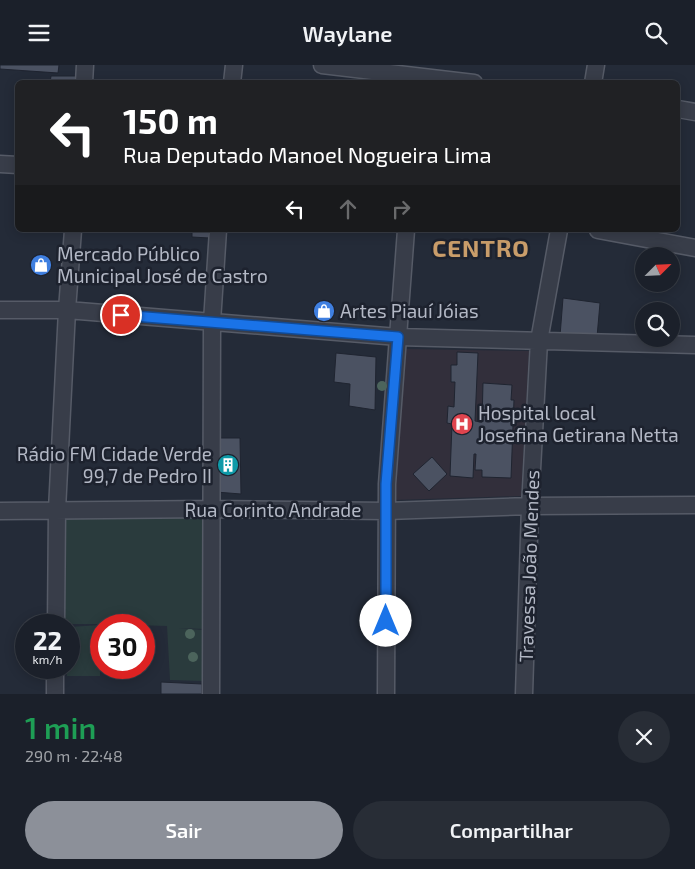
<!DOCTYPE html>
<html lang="pt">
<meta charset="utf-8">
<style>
:root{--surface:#1b202a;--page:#282d36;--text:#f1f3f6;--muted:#a0a3a8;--line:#393e47;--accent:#8c9099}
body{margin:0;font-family:"Exo 2",sans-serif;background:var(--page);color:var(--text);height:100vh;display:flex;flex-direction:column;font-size:19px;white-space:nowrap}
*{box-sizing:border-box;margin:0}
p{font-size:16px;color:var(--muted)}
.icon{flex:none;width:28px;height:28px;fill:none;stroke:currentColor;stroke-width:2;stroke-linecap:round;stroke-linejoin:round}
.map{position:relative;height:629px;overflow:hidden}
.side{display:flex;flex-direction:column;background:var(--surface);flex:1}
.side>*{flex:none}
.hud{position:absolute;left:15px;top:15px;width:665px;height:152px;border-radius:8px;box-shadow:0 2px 12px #0003,0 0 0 1px var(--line);background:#202124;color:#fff;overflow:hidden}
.needle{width:32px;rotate:66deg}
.buttons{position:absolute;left:635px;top:182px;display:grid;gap:10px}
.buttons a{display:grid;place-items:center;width:45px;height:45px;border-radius:50%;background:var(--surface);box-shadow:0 2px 12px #0003,0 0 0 1px var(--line);font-size:25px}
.speed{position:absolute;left:15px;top:549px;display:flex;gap:10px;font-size:25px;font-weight:700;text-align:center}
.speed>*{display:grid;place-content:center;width:65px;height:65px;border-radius:50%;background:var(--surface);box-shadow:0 2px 12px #0003,0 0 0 1px var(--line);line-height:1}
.speed small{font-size:12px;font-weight:400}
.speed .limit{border:8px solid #d22;background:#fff;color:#111}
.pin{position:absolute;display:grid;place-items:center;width:42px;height:42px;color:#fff;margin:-21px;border:2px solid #fff;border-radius:50%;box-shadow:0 1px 5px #0007}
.me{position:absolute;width:55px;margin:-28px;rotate:0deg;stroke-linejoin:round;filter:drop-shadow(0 0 4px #0008)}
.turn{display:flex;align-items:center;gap:18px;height:105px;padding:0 25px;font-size:22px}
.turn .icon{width:65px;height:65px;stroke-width:2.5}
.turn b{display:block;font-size:35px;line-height:42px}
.lanes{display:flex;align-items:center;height:48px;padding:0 25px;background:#0003;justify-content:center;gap:25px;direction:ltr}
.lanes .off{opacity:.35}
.round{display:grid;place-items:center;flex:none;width:52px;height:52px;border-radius:26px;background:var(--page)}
.overview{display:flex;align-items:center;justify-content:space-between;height:85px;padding:0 25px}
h1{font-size:30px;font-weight:600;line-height:38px;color:#1e9e55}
.button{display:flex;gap:10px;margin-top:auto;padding:10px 25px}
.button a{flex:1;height:58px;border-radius:30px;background:var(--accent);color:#fff;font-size:20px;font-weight:600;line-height:58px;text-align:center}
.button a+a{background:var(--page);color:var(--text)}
header{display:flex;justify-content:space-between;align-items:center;height:65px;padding:0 25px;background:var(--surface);font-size:22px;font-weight:600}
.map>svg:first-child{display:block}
.medical{fill:#322f3b}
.green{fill:#2a3b3d}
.building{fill:#4b5262;stroke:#1f2430}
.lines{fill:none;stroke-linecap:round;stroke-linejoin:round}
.minor-casing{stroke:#565b67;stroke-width:19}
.minor{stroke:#383d49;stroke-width:16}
.tree{fill:#4c645c}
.route-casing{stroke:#114b97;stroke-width:12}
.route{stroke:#1a73e8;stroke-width:9}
.labels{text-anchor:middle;stroke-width:5;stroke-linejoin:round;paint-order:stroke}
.poi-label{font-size:19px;fill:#b3b8c5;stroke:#1d222e;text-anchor:start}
.street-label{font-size:19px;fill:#b3b8c5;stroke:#1d222e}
.district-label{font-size:24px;font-weight:bold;letter-spacing:1px;fill:#c99d6a;stroke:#1d222e}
</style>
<header><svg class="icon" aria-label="menu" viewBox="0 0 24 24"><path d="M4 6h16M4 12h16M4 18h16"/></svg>Waylane<svg class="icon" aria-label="search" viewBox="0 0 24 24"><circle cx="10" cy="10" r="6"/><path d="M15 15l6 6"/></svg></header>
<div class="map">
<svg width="695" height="629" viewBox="0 0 695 629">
<rect width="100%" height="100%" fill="#242b38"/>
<path class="medical" d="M406,284L529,286L521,431L394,435Z"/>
<path class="green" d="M205,444L204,564L178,563L204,565L203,616L170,615L167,561L101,559H56L58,447Z
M100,560V611H67V603L69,602V562Z"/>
<path class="building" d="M0,0H59L58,8L0,4Z
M51,11H76L75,18H50Z
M192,165H209V173L192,172Z
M563,233L600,238L597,272L560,271Z
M457,287L478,288L475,356L482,357L483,318L512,320L511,335H514L511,413L482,412V405H475L476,389H474L473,413L450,411L452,359L447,358L448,341L454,342L455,317H451V300H457Z
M336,288L376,292L375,345L349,341L350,319L334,317Z
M216,373H240L241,429L216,427Z
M432,392L447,409L429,426L413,409Z
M161,617L202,619V629H161Z"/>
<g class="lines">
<g class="minor-casing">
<path id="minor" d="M322,0L474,18
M84,18L85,0
M232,18L234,0
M593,18L596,0
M678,44L695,47
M0,99L18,100
M598,165L695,183
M0,245H67L398,272L695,280
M0,446L211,444L387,446L530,441L695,440
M56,560L57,445L67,245L73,165
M55,629V602
M211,629L212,257L218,165
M386,629L387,419L406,165
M524,629L530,441L539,276L559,165"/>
</g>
<use href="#minor" class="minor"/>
</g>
<g class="tree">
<circle cx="382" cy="321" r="5"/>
<circle cx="190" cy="569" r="5"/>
<circle cx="193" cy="592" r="5"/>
</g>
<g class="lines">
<g class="route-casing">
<path id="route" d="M121,250L398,272L386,419V556"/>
</g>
<use href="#route" class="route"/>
</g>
<defs>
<g id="shop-disc" transform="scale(1.125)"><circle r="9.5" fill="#3f7fe0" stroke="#1d222e"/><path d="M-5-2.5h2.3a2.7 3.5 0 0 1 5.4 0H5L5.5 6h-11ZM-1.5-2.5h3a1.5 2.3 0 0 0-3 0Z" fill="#fff"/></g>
<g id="hospital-disc" transform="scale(1.125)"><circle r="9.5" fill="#e0444e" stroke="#1d222e"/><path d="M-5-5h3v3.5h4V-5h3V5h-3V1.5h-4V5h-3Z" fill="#fff"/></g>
<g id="building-disc" transform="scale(1.125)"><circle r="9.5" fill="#0f9aa8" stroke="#1d222e"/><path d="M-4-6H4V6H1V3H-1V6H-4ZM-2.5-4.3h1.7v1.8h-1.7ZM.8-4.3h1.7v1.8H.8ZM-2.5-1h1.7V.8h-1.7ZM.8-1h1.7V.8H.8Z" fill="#fff"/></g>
</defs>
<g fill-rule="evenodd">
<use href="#shop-disc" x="41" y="200"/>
<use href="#shop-disc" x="324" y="246"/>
<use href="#hospital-disc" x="462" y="359"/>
<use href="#building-disc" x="228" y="400"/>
</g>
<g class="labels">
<g class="poi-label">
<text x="57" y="196">Mercado Público<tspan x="57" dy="22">Municipal José de Castro</tspan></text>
<text x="340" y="253">Artes Piauí Jóias</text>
<text x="478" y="355">Hospital local<tspan x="478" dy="22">Josefina Getirana Netta</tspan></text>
<text x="212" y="396" text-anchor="end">Rádio FM Cidade Verde<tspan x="212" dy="22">99,7 de Pedro II</tspan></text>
</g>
<g class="street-label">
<text x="273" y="452">Rua Corinto Andrade</text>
<text transform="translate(529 501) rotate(-88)" y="7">Travessa João Mendes</text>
</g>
<g class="district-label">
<text x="481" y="192">CENTRO</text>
</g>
</g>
</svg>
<div class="buttons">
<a><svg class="needle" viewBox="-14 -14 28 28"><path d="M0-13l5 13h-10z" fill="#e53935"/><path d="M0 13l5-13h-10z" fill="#a0a3a8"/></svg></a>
<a><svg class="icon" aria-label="search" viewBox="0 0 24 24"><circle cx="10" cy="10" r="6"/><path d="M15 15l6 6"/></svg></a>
</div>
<div class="speed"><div>22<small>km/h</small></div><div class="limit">30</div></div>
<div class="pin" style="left:121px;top:250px;background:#d93025"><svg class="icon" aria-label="arrive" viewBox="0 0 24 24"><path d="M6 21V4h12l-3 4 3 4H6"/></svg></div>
<svg class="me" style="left:386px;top:556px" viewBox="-20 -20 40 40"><circle r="19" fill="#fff"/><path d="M0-13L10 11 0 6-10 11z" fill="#1a73e8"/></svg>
<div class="hud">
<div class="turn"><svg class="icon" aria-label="left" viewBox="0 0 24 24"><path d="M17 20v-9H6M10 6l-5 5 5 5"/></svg><div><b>150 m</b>Rua Deputado Manoel Nogueira Lima</div></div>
<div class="lanes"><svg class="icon" aria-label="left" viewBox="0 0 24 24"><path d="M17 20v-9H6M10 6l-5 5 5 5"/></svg><svg class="icon off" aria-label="ahead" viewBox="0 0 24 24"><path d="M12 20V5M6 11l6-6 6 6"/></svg><svg class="icon off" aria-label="right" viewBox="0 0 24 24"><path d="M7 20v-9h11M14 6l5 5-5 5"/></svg></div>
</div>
</div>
<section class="side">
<div class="overview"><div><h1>1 min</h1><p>290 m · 22:48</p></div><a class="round"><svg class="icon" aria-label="close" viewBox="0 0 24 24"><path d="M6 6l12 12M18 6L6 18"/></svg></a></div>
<div class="button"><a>Sair</a><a>Compartilhar</a></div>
</section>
